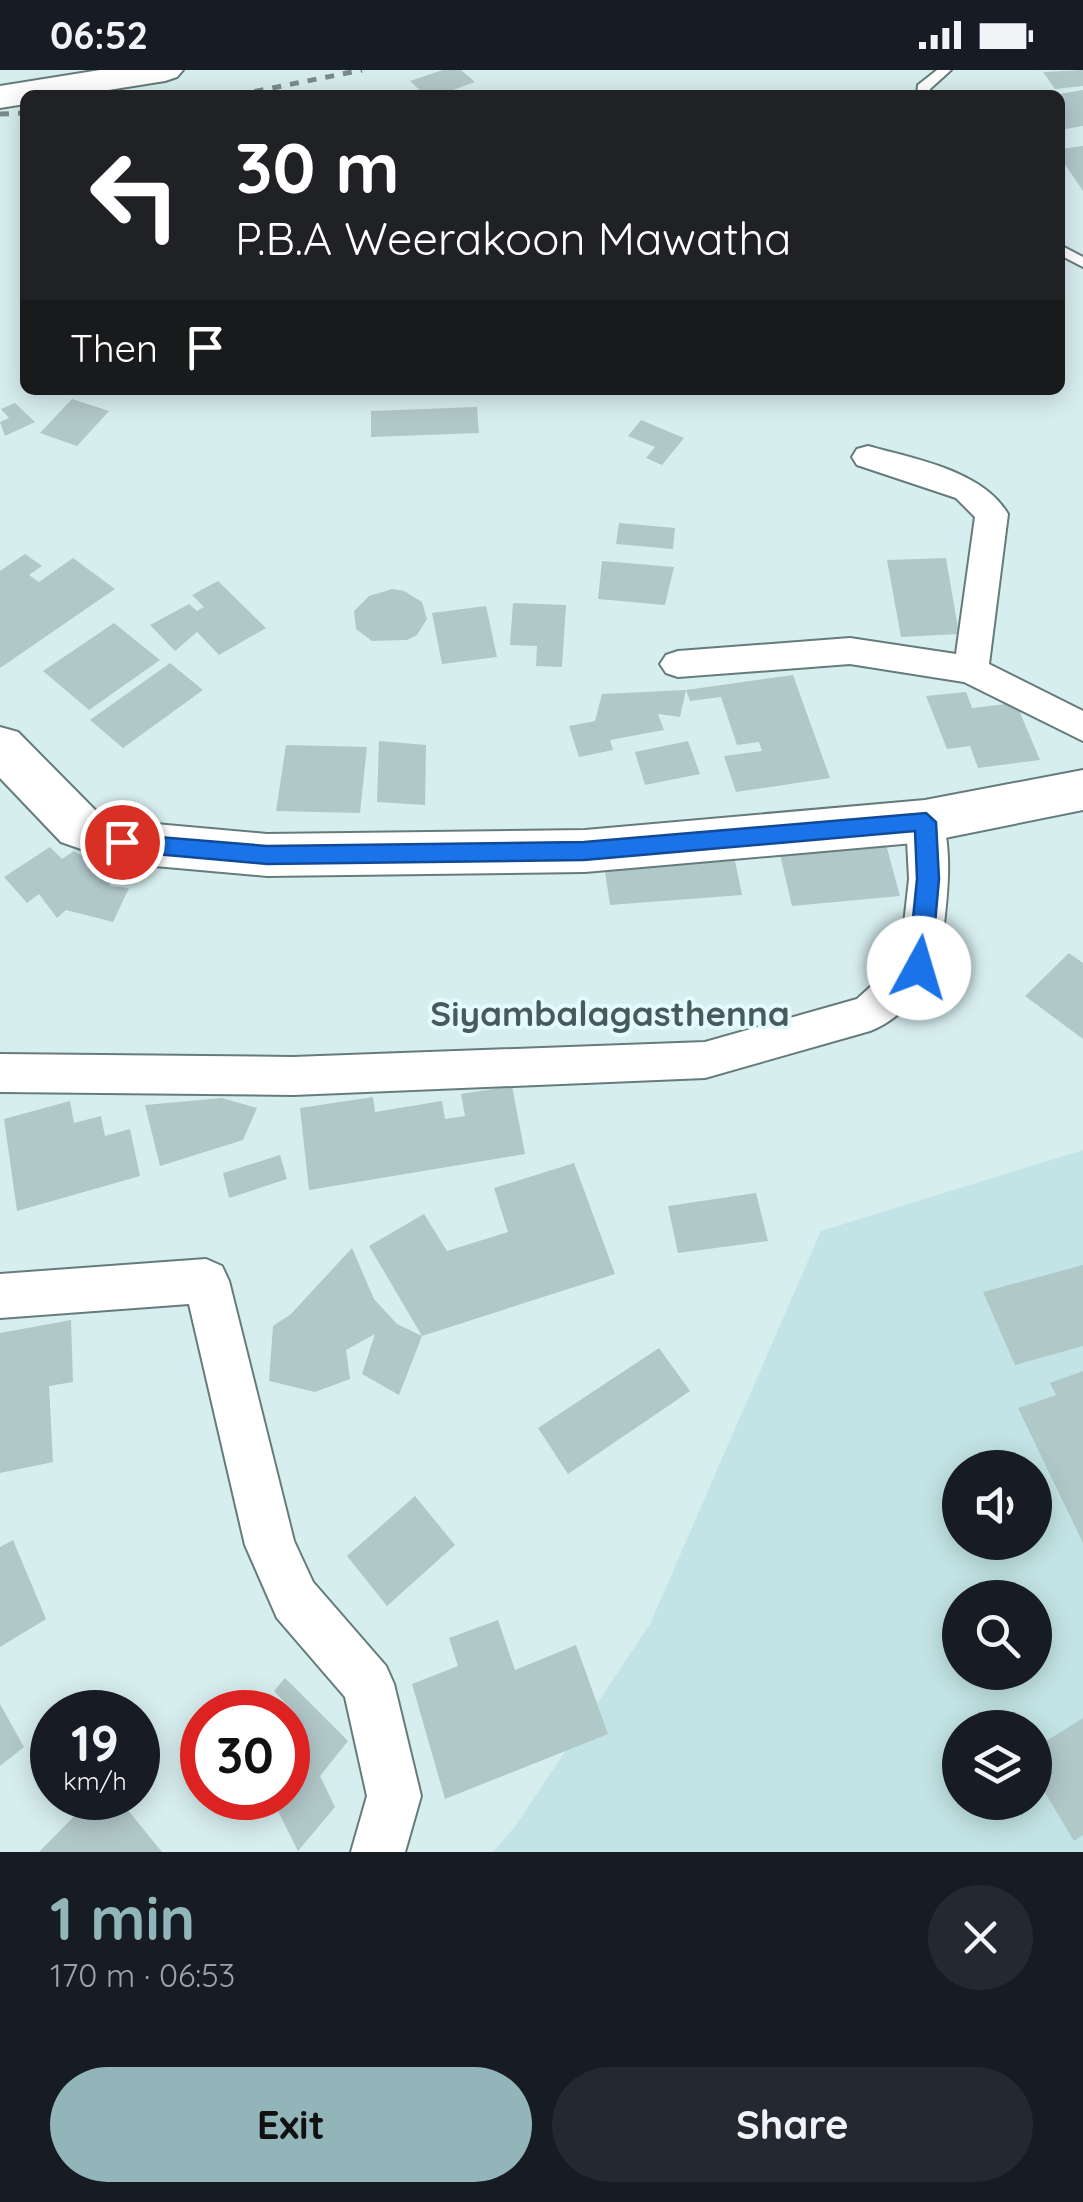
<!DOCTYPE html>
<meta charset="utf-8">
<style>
:root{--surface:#171b24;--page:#242831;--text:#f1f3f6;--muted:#9ea1a6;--accent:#91b5b8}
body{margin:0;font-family:Quicksand,sans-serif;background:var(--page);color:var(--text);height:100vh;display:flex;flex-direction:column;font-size:38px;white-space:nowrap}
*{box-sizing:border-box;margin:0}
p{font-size:32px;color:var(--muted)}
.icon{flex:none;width:55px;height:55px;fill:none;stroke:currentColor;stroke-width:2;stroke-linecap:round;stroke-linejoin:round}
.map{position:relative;height:1782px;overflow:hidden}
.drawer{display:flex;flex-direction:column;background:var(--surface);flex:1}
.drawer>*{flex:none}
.guide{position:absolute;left:20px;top:20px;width:1045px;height:305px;border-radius:15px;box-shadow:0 5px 25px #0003;background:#202124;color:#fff;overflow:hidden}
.fabs{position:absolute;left:942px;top:1380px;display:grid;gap:20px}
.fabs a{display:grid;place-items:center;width:110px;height:110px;border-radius:50%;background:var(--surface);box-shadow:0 5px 25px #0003;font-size:50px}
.speed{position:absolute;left:30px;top:1620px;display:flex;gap:20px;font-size:50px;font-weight:700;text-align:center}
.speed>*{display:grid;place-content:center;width:130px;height:130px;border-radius:50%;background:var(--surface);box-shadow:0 5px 25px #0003;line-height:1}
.speed small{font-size:25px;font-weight:400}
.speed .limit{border:15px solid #d22;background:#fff;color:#111}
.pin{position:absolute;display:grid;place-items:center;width:85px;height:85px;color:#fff;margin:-42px;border:5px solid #fff;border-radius:50%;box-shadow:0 2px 10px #0007}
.me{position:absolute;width:110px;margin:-55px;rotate:6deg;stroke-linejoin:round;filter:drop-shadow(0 0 8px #0008)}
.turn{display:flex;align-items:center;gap:35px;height:210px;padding:0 50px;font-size:45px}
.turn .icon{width:130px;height:130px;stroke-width:2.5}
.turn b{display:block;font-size:70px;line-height:85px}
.then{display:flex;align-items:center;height:95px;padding:0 50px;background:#0003;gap:20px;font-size:38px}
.round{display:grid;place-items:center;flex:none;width:105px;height:105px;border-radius:52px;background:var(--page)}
.head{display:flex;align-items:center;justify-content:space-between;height:170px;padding:0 50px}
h1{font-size:60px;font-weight:700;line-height:75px;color:var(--accent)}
.primary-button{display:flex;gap:20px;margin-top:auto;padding:20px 50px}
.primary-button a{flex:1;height:115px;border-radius:60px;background:var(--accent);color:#111;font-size:40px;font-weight:700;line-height:115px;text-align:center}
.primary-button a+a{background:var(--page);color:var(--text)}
.status{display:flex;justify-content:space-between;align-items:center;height:70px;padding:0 50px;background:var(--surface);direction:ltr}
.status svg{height:28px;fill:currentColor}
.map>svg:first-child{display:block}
.built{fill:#c3e4e6;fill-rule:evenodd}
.building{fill:#b1c8c9}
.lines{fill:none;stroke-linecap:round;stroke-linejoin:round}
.lane-casing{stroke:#667b7c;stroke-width:4}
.street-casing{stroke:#667b7c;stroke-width:4}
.secondary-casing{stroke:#667b7c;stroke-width:4}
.lane{fill:#fff;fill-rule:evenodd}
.street{fill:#fff;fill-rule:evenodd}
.secondary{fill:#fff;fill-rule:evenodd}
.rail{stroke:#7a8a8a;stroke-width:5;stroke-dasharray:9 9;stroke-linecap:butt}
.route{fill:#1a73e8;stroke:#114b97;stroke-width:2.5}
.labels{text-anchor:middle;stroke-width:8;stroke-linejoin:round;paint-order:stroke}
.quarter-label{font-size:35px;font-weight:bold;fill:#475b5c;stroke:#e4fbfd}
</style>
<div class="status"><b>06:52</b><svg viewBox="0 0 49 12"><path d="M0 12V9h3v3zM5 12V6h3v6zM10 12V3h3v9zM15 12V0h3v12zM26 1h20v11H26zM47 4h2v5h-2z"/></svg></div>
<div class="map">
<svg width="1083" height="1782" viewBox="0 0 1083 1782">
<rect width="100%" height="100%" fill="#d7eeef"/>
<path class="built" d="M1083,1080V1782H493L516,1755L650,1554L821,1161ZM960,1398H1035V1472H960ZM960,1528H1035V1602H960ZM960,1658H1035V1732H960Z"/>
<path class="building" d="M443,0H461L475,12L439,25H425L410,11Z
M1083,0V16L1055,19L1043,2Z
M1083,20V56L1060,60V24Z
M1083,76V121L1060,87V79Z
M72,329L109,341L77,376L40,363Z
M15,333L35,352L5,366L0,352L9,348L1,339Z
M477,337L479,363L371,367V341Z
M641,350L684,368L662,395L646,388L655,377L628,366Z
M619,453L675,458L673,479L616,474Z
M25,484L42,496L29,505L39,512L73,488L115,519L0,598V501Z
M946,488L959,564L901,567L887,490Z
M602,491L674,497L665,535L598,529Z
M218,511L266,558L219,585L197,562L175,581L150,555L189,534L197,541L204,537L192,525Z
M392,519L404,521L422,532L427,549L417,565L407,570L372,571L356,559L354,541L369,526Z
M513,533L566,535L562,597L536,596L537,576L510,575Z
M486,536L497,587L442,594L432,543Z
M114,553L160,590L89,640L43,601Z
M170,593L203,620L123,678L90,650Z
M793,605L830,708L736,722L724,686L762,681L759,672L737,675L721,627L690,631L686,620Z
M686,620L680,647L658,644L664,660L610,670L613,680L579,687L569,656L595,651L602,624Z
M966,622L972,638L1016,633L1040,690L978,698L970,676L947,679L926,626Z
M379,671L426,675L425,735L377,732Z
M688,671L700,704L645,715L635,682Z
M286,675L367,677L360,743L276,741Z
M884,767L900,826L792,836L778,776Z
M50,777L62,789L74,781L108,802L110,816L129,818L113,852L66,840L57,848L39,824L27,833L4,807Z
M734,786L742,825L610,835L604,795Z
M1069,883L1083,893V969L1025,926Z
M512,1016L525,1084L309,1120L300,1038L373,1027L375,1042L442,1031L445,1049L465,1046L461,1024Z
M222,1028L257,1038L243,1070L160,1096L145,1035Z
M70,1031L74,1053L101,1046L105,1066L130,1059L140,1106L17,1141L4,1049Z
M280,1085L287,1109L229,1128L223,1103Z
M574,1093L615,1204L422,1266L369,1176L424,1144L447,1181L508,1162L494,1118Z
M756,1123L768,1171L678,1183L668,1136Z
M352,1178L374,1229L397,1254L422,1266L399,1325L362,1304L375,1264L346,1280L350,1309L315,1322L269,1311L273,1256L291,1244Z
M1083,1195V1276L1015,1295L983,1222Z
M71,1250L73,1312L49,1316L53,1392L0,1403V1263Z
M659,1278L690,1321L568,1404L538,1358Z
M1083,1301V1473L1018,1338L1056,1325L1050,1313Z
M415,1426L455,1475L387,1536L347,1486Z
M13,1470L46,1549L0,1577V1477Z
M498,1550L515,1600L576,1575L608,1664L445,1729L412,1614L458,1596L449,1568Z
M285,1608L348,1671L320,1706L335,1737L298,1781L276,1737L288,1728L297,1710L288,1701V1650L294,1642L274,1621Z
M0,1634L24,1677L0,1696Z
M1083,1648V1765L1074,1771L1035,1706V1678Z
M92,1728H118L162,1782H39Z"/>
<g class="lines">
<g class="lane-casing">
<path id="lane" d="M937,0H951L930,19L931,25H917L918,15Z
M1060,175L1083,187V197L1060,185Z"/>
</g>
<g class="street-casing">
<path id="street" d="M868,376C914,389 982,400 1008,444L989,594L1083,641V671L964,612L850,594L678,607L666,603L660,594L666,585L678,581L850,568L956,584L975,447L956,428L857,395L852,387L857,379Z
M925,736L938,740C958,779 943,854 939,897C927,921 895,952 870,961L705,1008L293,1025L0,1022V984L293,987L705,972L857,929L900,890L909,809L906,751L912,740Z
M206,1189L222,1196L229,1211L294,1471L313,1512L386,1596L394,1614L421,1726L405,1782H351L367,1726L345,1627L277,1548L245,1475L189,1234L0,1248V1204Z"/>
</g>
<g class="secondary-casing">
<path id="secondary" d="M100,0H183L177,7L165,11L77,25H25V34L0,38V16Z
M0,657L18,662L97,742L122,751L267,764L585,760L925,730L1083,700V740L925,772L585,802L267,806L121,793L61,772L0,708Z"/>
</g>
<use href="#lane" class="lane"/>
<use href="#street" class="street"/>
<use href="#secondary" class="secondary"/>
<path class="rail" d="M237,25L362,0
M0,44L25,43"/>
</g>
<path class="route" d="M926,743L936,752L939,809L931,898L927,904H911L908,898L917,809L915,761L584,790L267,794L122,781L111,772L122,764L267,776L584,772Z"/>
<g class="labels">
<g class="quarter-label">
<text x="610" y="956">Siyambalagasthenna</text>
</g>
</g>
</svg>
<div class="fabs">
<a><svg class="icon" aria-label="sound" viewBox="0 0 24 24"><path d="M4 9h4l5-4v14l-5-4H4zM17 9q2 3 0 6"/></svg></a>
<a><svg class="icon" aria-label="search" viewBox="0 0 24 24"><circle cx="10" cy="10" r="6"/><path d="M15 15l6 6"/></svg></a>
<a><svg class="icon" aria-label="layers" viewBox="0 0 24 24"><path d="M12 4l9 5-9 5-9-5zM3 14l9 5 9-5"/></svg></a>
</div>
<div class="speed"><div>19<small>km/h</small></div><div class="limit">30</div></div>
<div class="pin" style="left:122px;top:772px;background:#d93025"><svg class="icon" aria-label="arrive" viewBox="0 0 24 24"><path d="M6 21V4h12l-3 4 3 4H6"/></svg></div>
<svg class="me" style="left:919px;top:898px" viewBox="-20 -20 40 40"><circle r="19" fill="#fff"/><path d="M0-13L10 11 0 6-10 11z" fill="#1a73e8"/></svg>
<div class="guide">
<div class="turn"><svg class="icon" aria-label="left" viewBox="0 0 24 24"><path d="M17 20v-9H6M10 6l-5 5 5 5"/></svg><div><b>30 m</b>P.B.A Weerakoon Mawatha</div></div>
<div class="then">Then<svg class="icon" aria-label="arrive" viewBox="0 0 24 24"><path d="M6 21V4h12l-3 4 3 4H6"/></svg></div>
</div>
</div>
<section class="drawer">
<div class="head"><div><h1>1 min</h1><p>170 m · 06:53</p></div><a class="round"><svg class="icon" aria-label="close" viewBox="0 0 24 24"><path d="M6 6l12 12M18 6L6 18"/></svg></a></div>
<div class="primary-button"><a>Exit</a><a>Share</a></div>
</section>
